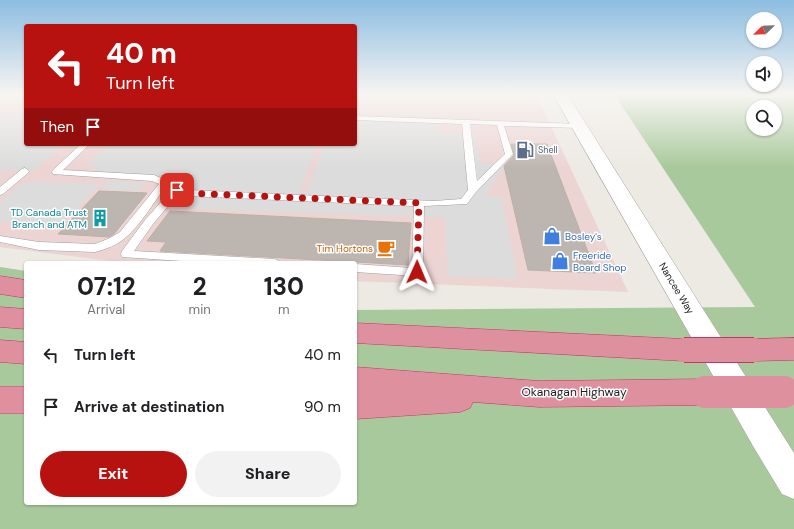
<!DOCTYPE html>
<style>
:root{--surface:#fff;--page:#f2f2f2;--text:#202124;--muted:#757577;--accent:#b81210}
body{margin:0;font-family:"DM Sans",sans-serif;background:var(--page);color:var(--text);height:100vh;display:flex;flex-direction:column;font-size:15px;white-space:nowrap}
*{box-sizing:border-box;margin:0}
p{font-size:13px;color:var(--muted)}
.icon{flex:none;width:22px;height:22px;fill:none;stroke:currentColor;stroke-width:2;stroke-linecap:round;stroke-linejoin:round}
.map{position:relative;flex:1;overflow:hidden}
.details{position:absolute;left:24px;top:261px;width:333px;height:244px;display:flex;flex-direction:column;background:var(--surface);border-radius:4px;box-shadow:0 1px 3px #0004}
.details>*{flex:none}
.guide{position:absolute;left:24px;top:24px;width:333px;height:122px;border-radius:4px;box-shadow:0 1px 3px #0004;background:#b81210;color:#fff;overflow:hidden}
.needle{width:26px;rotate:247deg}
.buttons{position:absolute;left:746px;top:12px;display:grid;gap:8px}
.buttons a{display:grid;place-items:center;width:36px;height:36px;border-radius:50%;background:var(--surface);box-shadow:0 1px 3px #0004;font-size:20px}
.pin{position:absolute;display:grid;place-items:center;width:34px;height:34px;color:#fff;margin:-17px;border-radius:8px;box-shadow:0 2px 6px #0006}
.me{position:absolute;width:44px;margin:-22px;rotate:1deg;stroke-linejoin:round;filter:drop-shadow(0 0 3px #0008)}
.turn{display:flex;align-items:center;gap:14px;height:84px;padding:0 16px;font-size:18px}
.turn .icon{width:52px;height:52px;stroke-width:2.5}
.turn b{display:block;font-size:28px;line-height:34px}
.then{display:flex;align-items:center;height:38px;padding:0 16px;background:#0003;gap:8px;font-size:15px}
.eta{display:flex;justify-content:space-evenly;align-items:center;height:68px;text-align:center}
.eta b{font-size:24px;font-weight:800;line-height:28px}
.action{display:flex;gap:8px;margin-top:auto;padding:8px 16px}
.action a{flex:1;height:46px;border-radius:24px;background:var(--accent);color:#fff;font-size:16px;font-weight:800;line-height:46px;text-align:center}
.action a+a{background:var(--page);color:var(--text)}
ul{padding:0;list-style:none}
li{display:flex;align-items:center;gap:12px;height:52px;padding:0 16px}
li div{flex:1}
li b{display:block;font-size:15px}
li em{font-style:normal}
.map>svg:first-child{display:block}
.commercial{fill:#ecd4d3}
.forest{fill:#a8c99b;fill-rule:evenodd}
.parking{fill:#dcdcdc}
.building{fill:#bdb5b0;stroke:#bdb1a6}
.lines{fill:none;stroke-linecap:round;stroke-linejoin:round}
.service-casing{stroke:#a0a0a0;stroke-width:1}
.tertiary-casing{stroke:#a0a0a0;stroke-width:1}
.motorway-casing{stroke:#c83264;stroke-width:1}
.service{fill:#fff;fill-rule:evenodd}
.tertiary{fill:#fff;fill-rule:evenodd}
.motorway{fill:#de909e;fill-rule:evenodd}
.motorway-bridge-far1-casing{stroke:#c83264;stroke-width:26;stroke-linecap:butt}
.motorway-bridge-casing{stroke:#c83264;stroke-width:32;stroke-linecap:butt}
.motorway-bridge-far1{stroke:#de909e;stroke-width:24}
.motorway-bridge{stroke:#de909e;stroke-width:32}
.route{stroke:#b81210;stroke-width:7;stroke-dasharray:0 12.6}
.labels{text-anchor:middle;stroke-width:3;stroke-linejoin:round;paint-order:stroke}
.far-service-label{font-size:9px;fill:#4e5e75;stroke:#fff;text-anchor:start}
.culture-label{font-size:10px;fill:#0d838f;stroke:#fff;text-anchor:end}
.shop-label{font-size:10px;fill:#366cbe;stroke:#fff;text-anchor:start}
.food-label{font-size:10px;fill:#c56008;stroke:#fff;text-anchor:end}
.street-label{font-size:10px;fill:#1c1c1c;stroke:#fff}
.near-street-label{font-size:12px;fill:#1c1c1c;stroke:#fff}
</style>
<div class="map">
<svg width="794" height="529" viewBox="0 0 794 529">
<rect width="100%" height="100%" fill="#ede9e3"/>
<path class="commercial" d="M0,94H26V144H355V94H536L628,292L355,281V263H126L0,247Z"/>
<path class="forest" d="M614,94H794V529H0V267L26,271V503H355V310L755,307ZM753,107H775V129H753Z"/>
<path class="parking" d="M0,114L26,115V144H65L33,171L0,170Z
M355,120L437,122V132L475,133L481,164L510,165L500,173L486,194L488,196H501L518,279L448,276L445,217L171,208L189,179L92,172L98,168V166H86L109,144H317L300,191L307,192L324,144H355Z
M108,181L145,183L138,191L101,189Z
M36,182L100,184L58,229L9,227L14,222L0,221V202L22,183Z"/>
<path class="building" d="M511,144H547L596,273L528,270L504,166L514,155Z
M99,191L147,193L114,234L109,237L58,234Z
M170,211L411,223L408,265L160,251L166,242L147,241Z"/>
<g class="lines">
<g class="service-casing">
<path id="service" d="M355,116L580,124L584,126L580,128L504,126L513,154L476,192L467,204L424,206L423,272L421,275L417,276L355,272V264L412,268L414,206L187,196L179,193L153,224L134,251L274,259L278,260L279,263H212L122,257L121,254L122,251L145,220L171,191L165,187C155,201 139,227 126,237C118,245 106,249 95,252L39,250L0,242V236L39,242L95,244L110,238L120,232L159,184L152,181L53,174L52,172L53,170L81,144H90L63,170L154,175L188,190L434,201L461,199L468,190L462,124L355,120ZM470,124L497,125L505,154L477,181Z
M25,168L29,171L28,173L3,194L0,195V187L22,169Z"/>
</g>
<g class="tertiary-casing">
<path id="tertiary" d="M553,94H567L794,453V499L782,494L753,446Z"/>
</g>
<g class="motorway-casing">
<path id="motorway" d="M0,276L26,280V298L0,294Z
M0,307L26,309V329L0,327Z
M355,323L684,339L693,342L697,350L693,358L684,361L355,343Z
M794,338V360L754,361L745,358L741,350L745,342L754,339Z
M0,340L26,342V364L0,362Z
M355,367L539,381L705,379L715,383L719,392L715,401L705,405L539,407L473,402L470,408L460,412L355,419Z
M0,387H26V413H0Z"/>
</g>
<use href="#service" class="service"/>
<use href="#tertiary" class="tertiary"/>
<use href="#motorway" class="motorway"/>
<g class="motorway-bridge-far1-casing">
<path id="motorway-bridge-far1" d="M684,350H754"/>
</g>
<g class="motorway-bridge-casing">
<path id="motorway-bridge" d="M705,392H784"/>
</g>
<use href="#motorway-bridge-far1" class="motorway-bridge-far1"/>
<use href="#motorway-bridge" class="motorway-bridge"/>
</g>
<linearGradient id="sky" x2="0" y2="1"><stop stop-color="#8dbde1"/><stop offset="0.56" stop-color="#f7f5f2"/><stop offset="1" stop-color="#f7f5f2" stop-opacity="0"/></linearGradient>
<rect width="794" height="168" fill="url(#sky)"/>
<g class="lines">
<path class="route" d="M177,190L187,193L419,203L417,272"/>
</g>
<defs>
<g id="fuel-bare" transform="scale(1.38)"><path d="M-5.5-6h7V0h2V4h1.3V-2.5L3-4.5l.8-.8L6-3V5H2.5V1h-1V6h-7ZM-4.2-4.7v3.2H.2V-4.7Z" fill="#5c6f8a" stroke="#fff" stroke-width="2.5" paint-order="stroke"/></g>
<g id="building-bare" transform="scale(1.38)"><path d="M-4-6H4V6H1V3H-1V6H-4ZM-2.5-4.3h1.7v1.8h-1.7ZM.8-4.3h1.7v1.8H.8ZM-2.5-1h1.7V.8h-1.7ZM.8-1h1.7V.8H.8Z" fill="#0f9aa8" stroke="#fff" stroke-width="2.5" paint-order="stroke"/></g>
<g id="shop-bare" transform="scale(1.38)"><path d="M-5-2.5h2.3a2.7 3.5 0 0 1 5.4 0H5L5.5 6h-11ZM-1.5-2.5h3a1.5 2.3 0 0 0-3 0Z" fill="#3f7fe0" stroke="#fff" stroke-width="2.5" paint-order="stroke"/></g>
<g id="cafe-bare" transform="scale(1.38)"><path d="M-5.5-4.5H6V0H3Q3 3.5 0 3.5H-2.5Q-5.5 3.5-5.5 0ZM3-3.2v2h1.7v-2ZM-6 4.5H4V6H-6Z" fill="#e8710a" stroke="#fff" stroke-width="2.5" paint-order="stroke"/></g>
</defs>
<g fill-rule="evenodd">
<use href="#fuel-bare" x="525" y="150"/>
<use href="#building-bare" x="100" y="218"/>
<use href="#shop-bare" x="552" y="236"/>
<use href="#cafe-bare" x="386" y="248"/>
<use href="#shop-bare" x="560" y="261"/>
</g>
<g class="labels">
<g class="far-service-label">
<text x="538" y="153">Shell</text>
</g>
<g class="culture-label">
<text x="87" y="216">TD Canada Trust<tspan x="87" dy="12">Branch and ATM</tspan></text>
</g>
<g class="shop-label">
<text x="565" y="240">Bosley's</text>
<text x="573" y="259">Freeride<tspan x="573" dy="12">Board Shop</tspan></text>
</g>
<g class="food-label">
<text x="373" y="252">Tim Hortons</text>
</g>
<g class="street-label">
<text transform="translate(677 288) rotate(59)" y="4">Nancee Way</text>
</g>
<g class="near-street-label">
<text x="574" y="396">Okanagan Highway</text>
</g>
</g>
</svg>
<div class="buttons">
<a><svg class="needle" viewBox="-14 -14 28 28"><path d="M0-13l5 13h-10z" fill="#e53935"/><path d="M0 13l5-13h-10z" fill="#757577"/></svg></a>
<a><svg class="icon" aria-label="sound" viewBox="0 0 24 24"><path d="M4 9h4l5-4v14l-5-4H4zM17 9q2 3 0 6"/></svg></a>
<a><svg class="icon" aria-label="search" viewBox="0 0 24 24"><circle cx="10" cy="10" r="6"/><path d="M15 15l6 6"/></svg></a>
</div>
<div class="pin" style="left:177px;top:190px;background:#d93025"><svg class="icon" aria-label="arrive" viewBox="0 0 24 24"><path d="M6 21V4h12l-3 4 3 4H6"/></svg></div>
<svg class="me" style="left:417px;top:272px" viewBox="-20 -20 40 40"><path d="M0-17L14 15 0 8-14 15z" fill="#b81210" stroke="#fff" stroke-width="4"/></svg>
<div class="guide">
<div class="turn"><svg class="icon" aria-label="left" viewBox="0 0 24 24"><path d="M17 20v-9H6M10 6l-5 5 5 5"/></svg><div><b>40 m</b>Turn left</div></div>
<div class="then">Then<svg class="icon" aria-label="arrive" viewBox="0 0 24 24"><path d="M6 21V4h12l-3 4 3 4H6"/></svg></div>
</div>
<section class="details">
<div class="eta">
<div><b>07:12</b><p>Arrival</p></div>
<div><b>2</b><p>min</p></div>
<div><b>130</b><p>m</p></div>
</div>
<ul>
<li><svg class="icon" aria-label="left" viewBox="0 0 24 24"><path d="M17 20v-9H6M10 6l-5 5 5 5"/></svg><div><b>Turn left</b></div><em>40 m</em></li>
<li><svg class="icon" aria-label="arrive" viewBox="0 0 24 24"><path d="M6 21V4h12l-3 4 3 4H6"/></svg><div><b>Arrive at destination</b></div><em>90 m</em></li>
</ul>
<div class="action"><a>Exit</a><a>Share</a></div>
</section>
</div>
